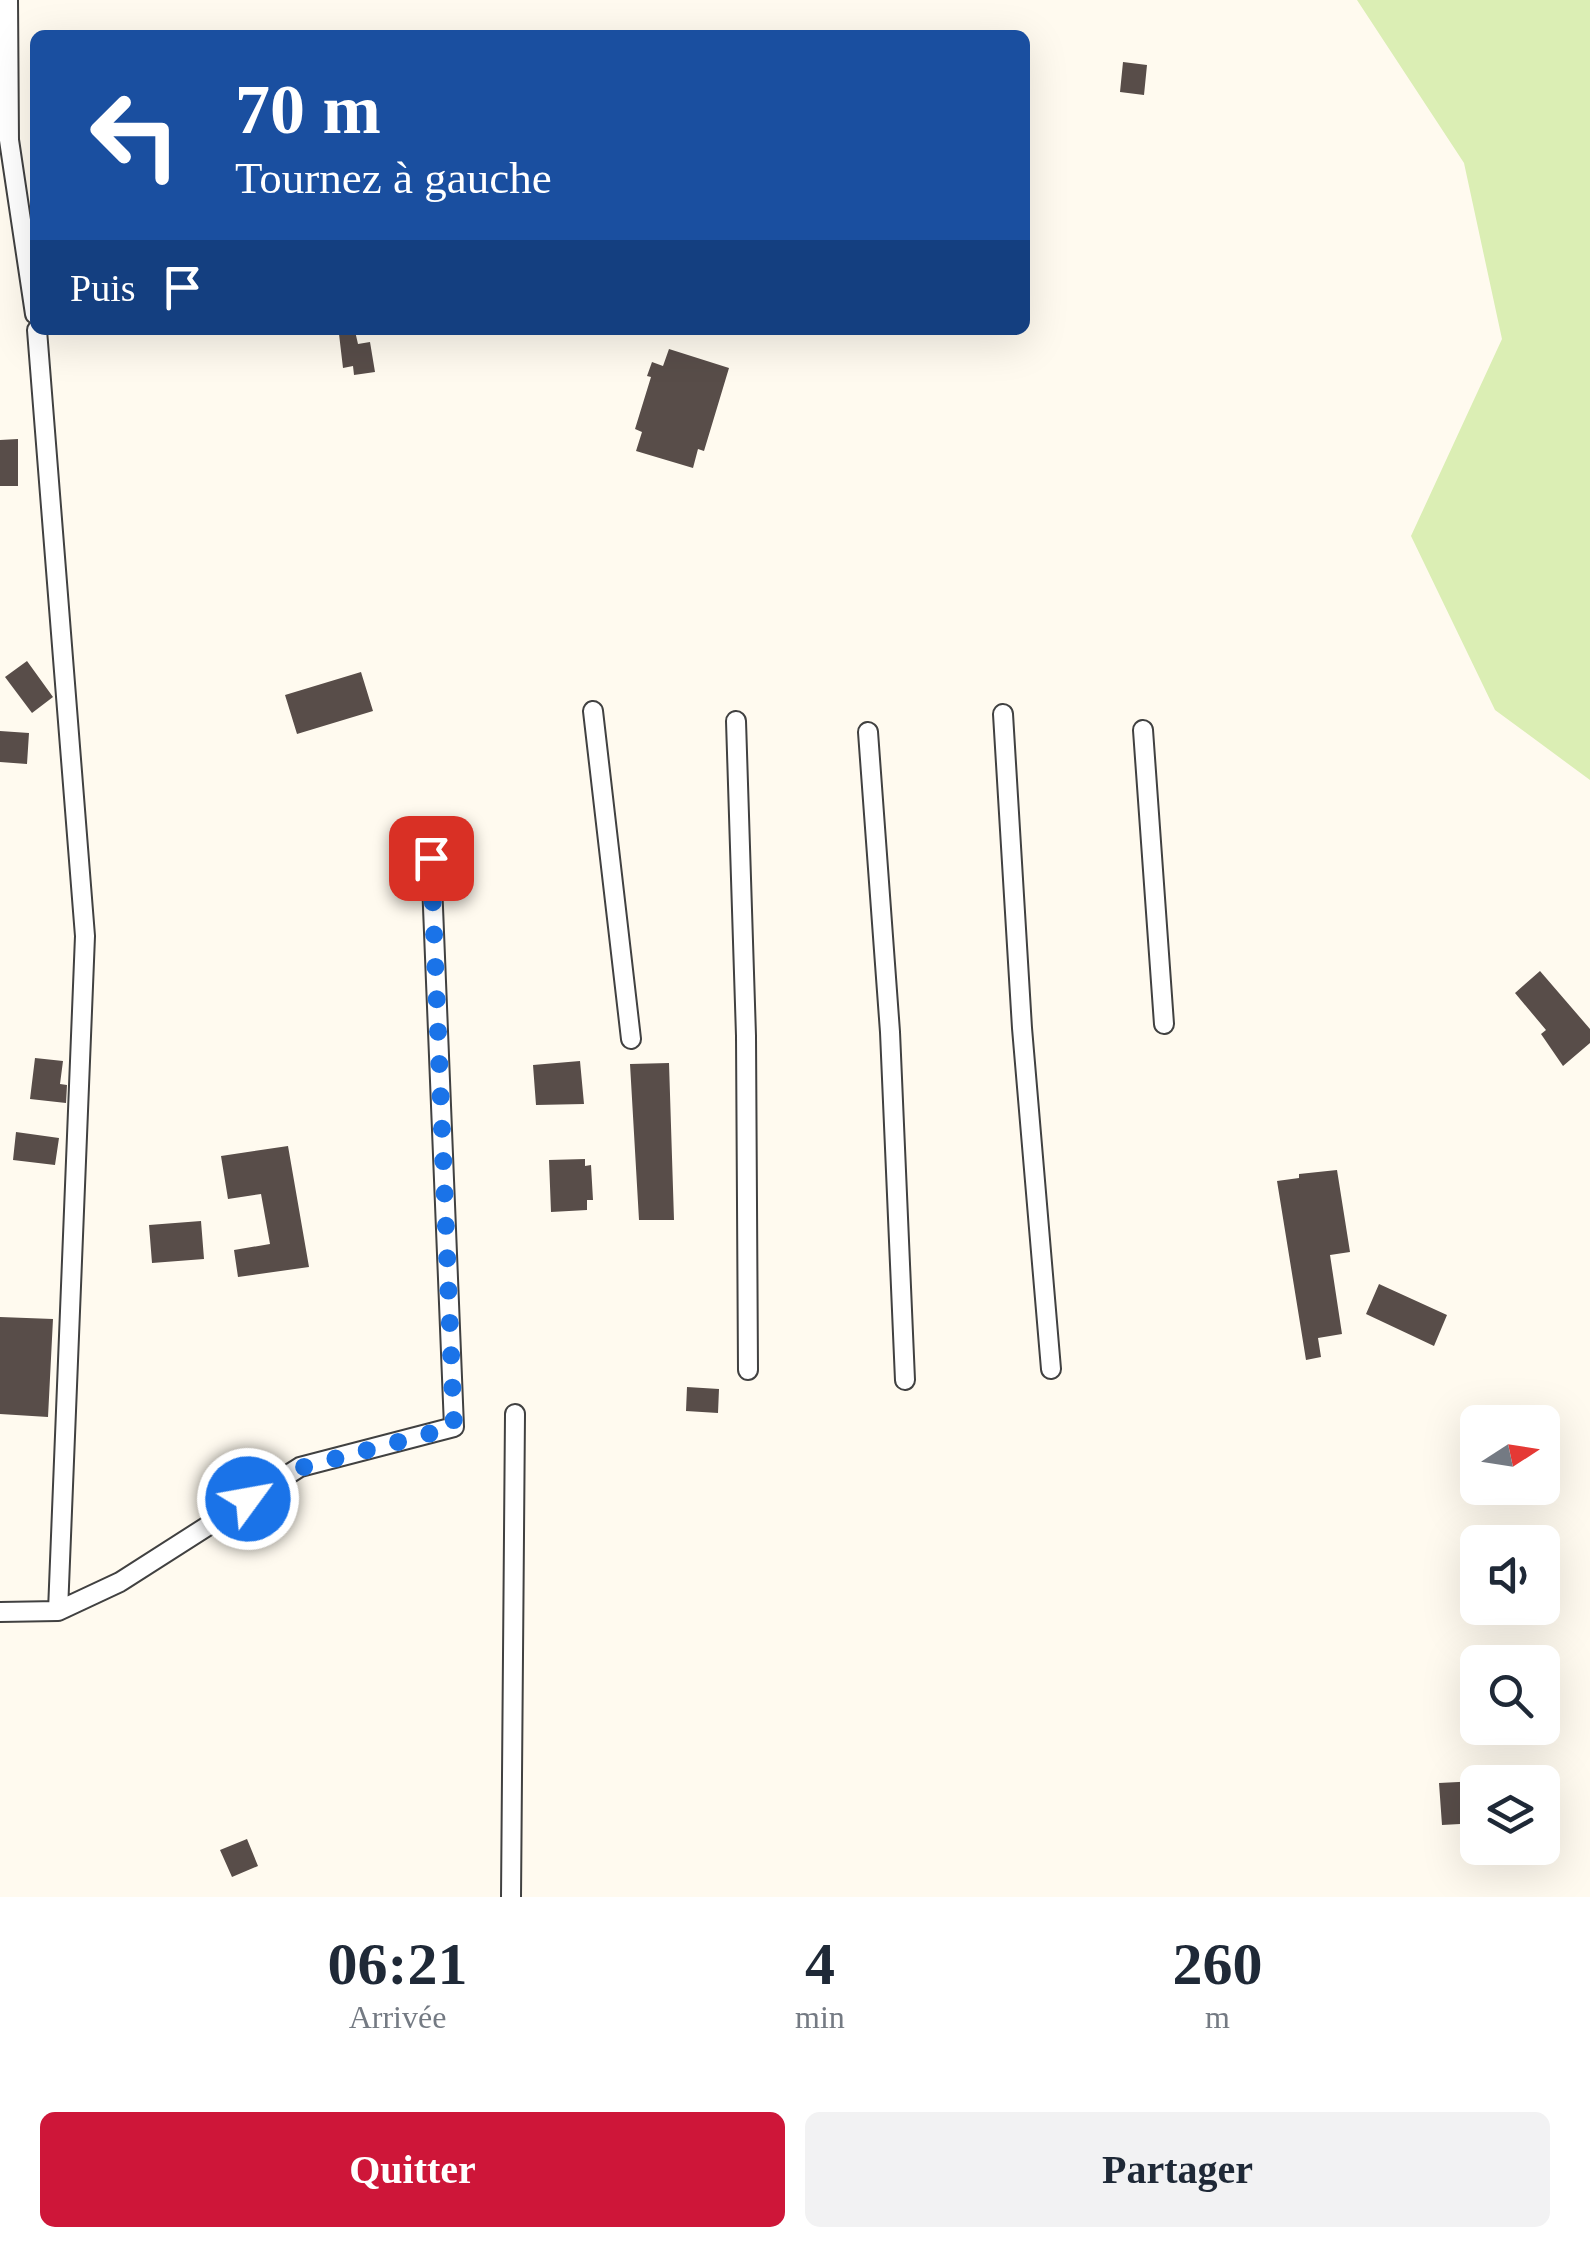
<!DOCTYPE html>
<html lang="fr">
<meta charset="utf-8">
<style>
:root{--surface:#fff;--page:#f2f2f3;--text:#1f2937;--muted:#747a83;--accent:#ce1639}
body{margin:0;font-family:Georgia,serif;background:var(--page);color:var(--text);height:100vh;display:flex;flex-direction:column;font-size:38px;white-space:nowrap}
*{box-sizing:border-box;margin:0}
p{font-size:32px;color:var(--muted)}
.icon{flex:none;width:55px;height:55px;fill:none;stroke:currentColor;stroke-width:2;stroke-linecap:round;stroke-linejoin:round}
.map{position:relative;height:1897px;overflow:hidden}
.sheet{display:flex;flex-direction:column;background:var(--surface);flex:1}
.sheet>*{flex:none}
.banner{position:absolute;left:30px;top:30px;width:1000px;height:305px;border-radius:15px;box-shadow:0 10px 40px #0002;background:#1a4fa0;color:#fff;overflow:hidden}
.needle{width:65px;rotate:78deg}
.controls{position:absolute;left:1460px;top:1405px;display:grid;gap:20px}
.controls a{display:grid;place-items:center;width:100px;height:100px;border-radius:15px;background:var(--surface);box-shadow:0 10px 40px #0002;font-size:50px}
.pin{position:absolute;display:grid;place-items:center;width:85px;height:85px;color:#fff;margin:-42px;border-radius:20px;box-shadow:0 5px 15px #0006}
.me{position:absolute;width:110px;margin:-55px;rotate:58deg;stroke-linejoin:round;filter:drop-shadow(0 0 8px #0008)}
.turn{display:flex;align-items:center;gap:35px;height:210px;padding:0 40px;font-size:45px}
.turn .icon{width:130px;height:130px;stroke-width:2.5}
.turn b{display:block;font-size:70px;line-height:85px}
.then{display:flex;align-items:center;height:95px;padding:0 40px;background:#0003;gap:20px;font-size:38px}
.eta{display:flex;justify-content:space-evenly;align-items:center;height:170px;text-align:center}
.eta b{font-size:60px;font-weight:800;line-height:70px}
.action{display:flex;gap:20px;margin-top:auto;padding:20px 40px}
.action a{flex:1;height:115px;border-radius:15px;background:var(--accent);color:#fff;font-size:40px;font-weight:800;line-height:115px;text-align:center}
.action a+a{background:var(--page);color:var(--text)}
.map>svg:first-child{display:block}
.green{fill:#dbeeb4}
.building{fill:#584d49}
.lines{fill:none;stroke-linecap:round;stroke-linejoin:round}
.minor-casing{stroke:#414141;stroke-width:22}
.minor{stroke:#fff;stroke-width:18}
.route{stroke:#1a73e8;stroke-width:18;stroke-dasharray:0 32.4}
</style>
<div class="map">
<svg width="1590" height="1897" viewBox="0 0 1590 1897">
<rect width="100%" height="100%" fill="#fffaef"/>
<path class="green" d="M1357,0H1590V780L1495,710L1411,536L1502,339L1464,163Z"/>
<path class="building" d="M1123,62L1147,65L1144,95L1120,92Z
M355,331L358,344L370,342L375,372L354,375L353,366L343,368L339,334Z
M669,349L729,368L704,451L698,449L693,468L636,451L642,432L635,429L651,377L647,376L652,362L663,366Z
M18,439V486H0V440Z
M27,661L53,697L32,713L5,677Z
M361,672L373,711L297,734L285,695Z
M0,731L29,733L27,764L0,762Z
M1540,971L1590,1029V1043L1563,1066L1541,1034L1546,1030L1515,993Z
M35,1058L63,1061L60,1084L67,1085L66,1103L30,1099Z
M580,1061L584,1104L536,1105L533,1065Z
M669,1063L674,1220H639L630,1064Z
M16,1132L59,1138L55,1165L13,1160Z
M288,1146L309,1267L238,1277L234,1250L270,1244L261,1194L228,1199L221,1156Z
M585,1159V1166L591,1165L593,1200H587V1210L551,1212L549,1160Z
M1337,1170L1350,1252L1330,1255L1342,1334L1318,1338L1321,1357L1306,1360L1277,1181L1299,1178V1174Z
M201,1221L204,1259L152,1263L149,1225Z
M1379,1284L1447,1315L1434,1346L1366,1314Z
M0,1317L53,1319L48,1417L0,1414Z
M687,1387L719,1389L718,1413L686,1411Z
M1478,1781V1823L1442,1825L1439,1783Z
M247,1839L258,1866L232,1877L220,1850Z"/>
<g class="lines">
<g class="minor-casing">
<path id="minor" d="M8,0L9,140L35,314
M37,330L85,936L58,1611
M593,711L631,1039
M1003,714L1022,1028L1051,1369
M736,721L746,1036L748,1370
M1143,730L1164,1024
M868,732L890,1032L905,1380
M0,1612L58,1611L120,1582L300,1467L454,1427L431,858
M511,1897L515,1414"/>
</g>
<use href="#minor" class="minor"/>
</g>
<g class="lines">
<path class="route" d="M248,1499L300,1468L454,1427L431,858"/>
</g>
</svg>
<div class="controls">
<a><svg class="needle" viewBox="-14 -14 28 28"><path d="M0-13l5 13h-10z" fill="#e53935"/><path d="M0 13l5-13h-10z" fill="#747a83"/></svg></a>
<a><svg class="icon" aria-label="sound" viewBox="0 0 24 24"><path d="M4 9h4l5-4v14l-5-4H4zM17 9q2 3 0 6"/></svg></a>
<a><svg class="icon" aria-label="search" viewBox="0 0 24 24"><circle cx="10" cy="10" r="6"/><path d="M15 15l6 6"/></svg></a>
<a><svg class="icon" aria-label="layers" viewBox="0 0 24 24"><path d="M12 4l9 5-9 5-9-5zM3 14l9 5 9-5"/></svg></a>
</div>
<div class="pin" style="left:431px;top:858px;background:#d93025"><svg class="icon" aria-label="arrive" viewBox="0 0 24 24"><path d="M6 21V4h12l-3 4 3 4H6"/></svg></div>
<svg class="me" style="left:248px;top:1499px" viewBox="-20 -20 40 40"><circle r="17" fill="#1a73e8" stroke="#fff" stroke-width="3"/><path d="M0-11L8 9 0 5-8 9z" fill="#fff"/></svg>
<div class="banner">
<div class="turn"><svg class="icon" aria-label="left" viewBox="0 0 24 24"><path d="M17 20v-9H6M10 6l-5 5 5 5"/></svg><div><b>70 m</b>Tournez à gauche</div></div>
<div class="then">Puis<svg class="icon" aria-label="arrive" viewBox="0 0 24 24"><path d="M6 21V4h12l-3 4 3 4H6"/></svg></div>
</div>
</div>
<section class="sheet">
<div class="eta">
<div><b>06:21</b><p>Arrivée</p></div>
<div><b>4</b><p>min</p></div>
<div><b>260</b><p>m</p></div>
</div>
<div class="action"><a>Quitter</a><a>Partager</a></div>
</section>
